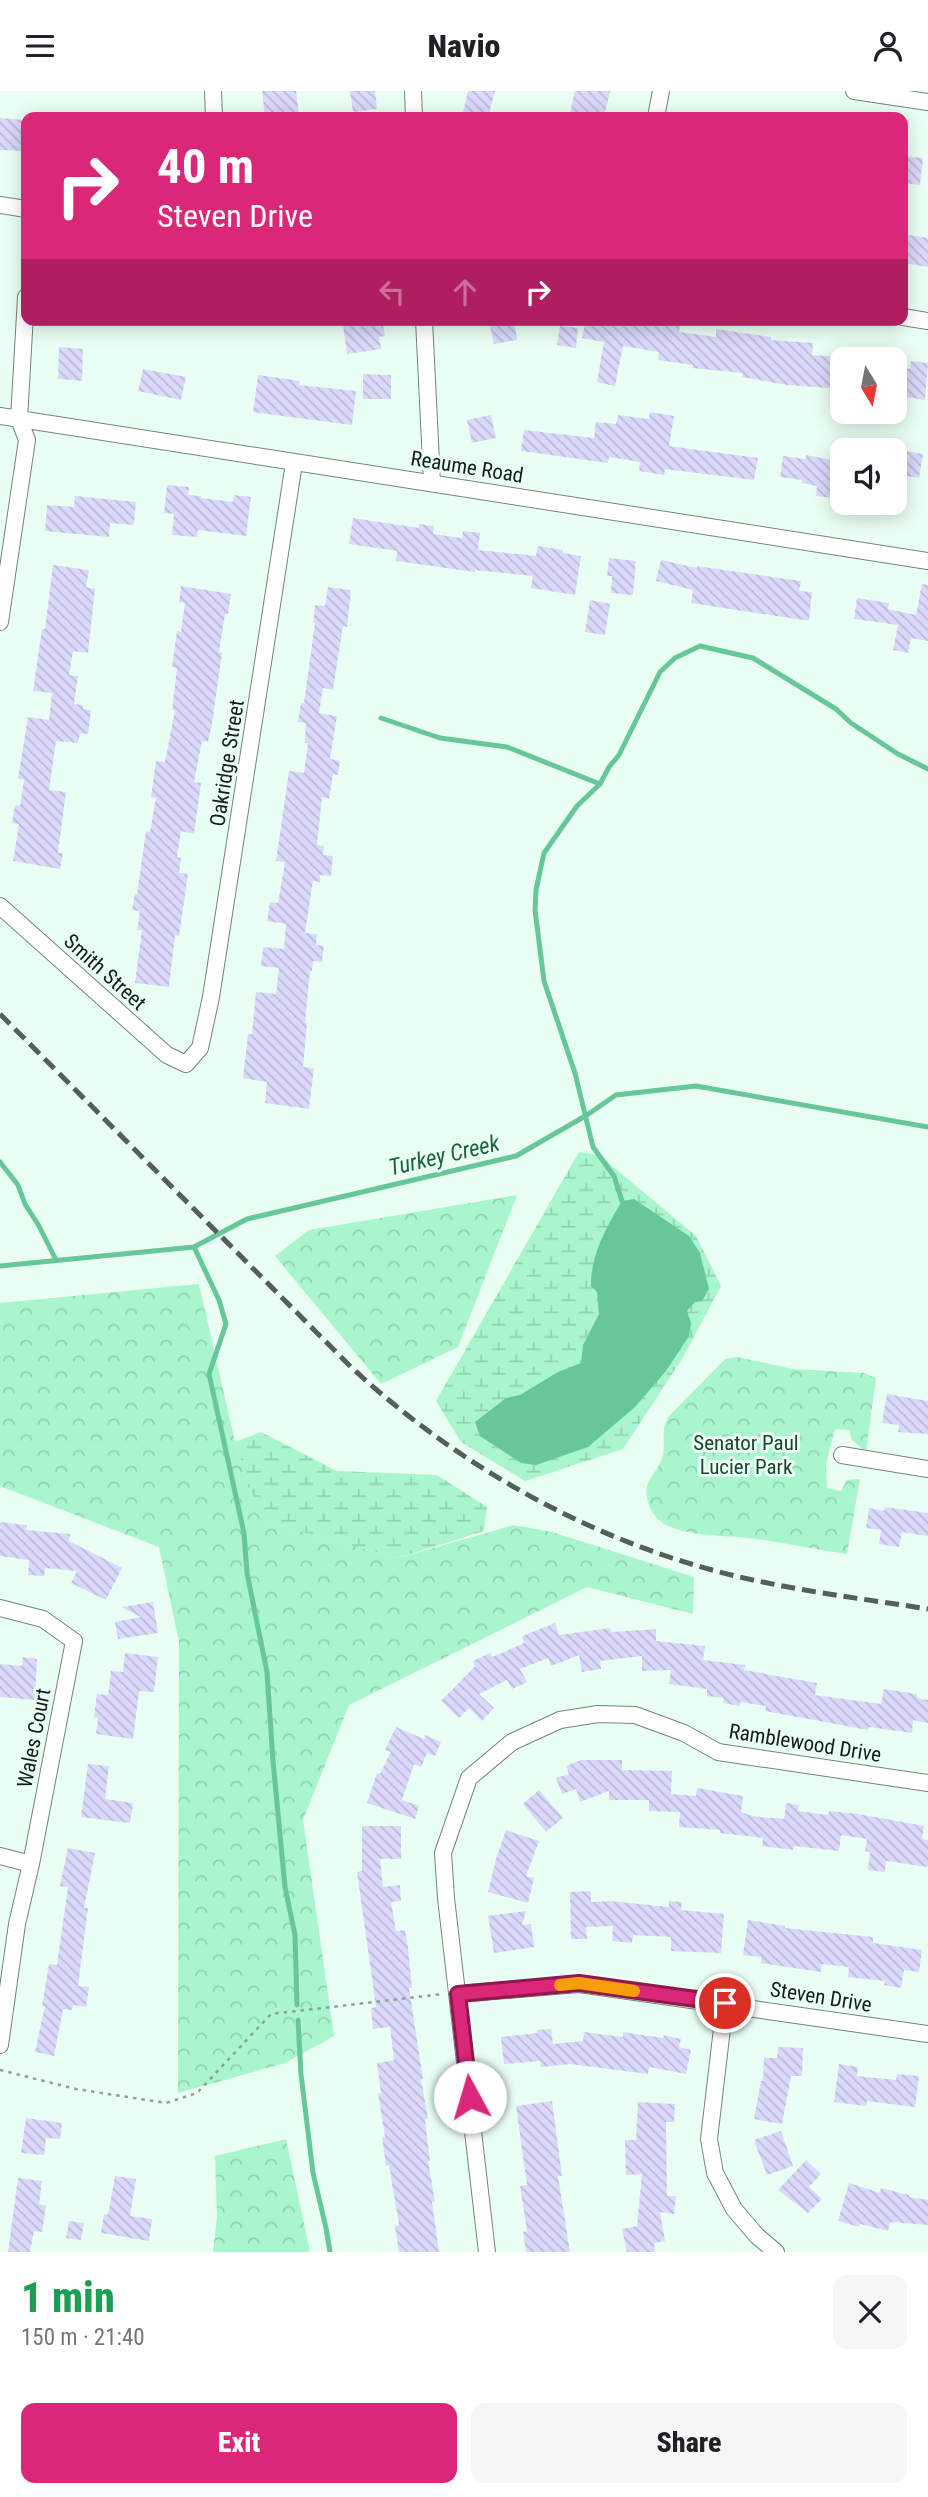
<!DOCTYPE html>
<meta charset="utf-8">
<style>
:root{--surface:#fff;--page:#f6f6f6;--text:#202124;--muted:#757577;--accent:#db2777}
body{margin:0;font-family:"Roboto Condensed",sans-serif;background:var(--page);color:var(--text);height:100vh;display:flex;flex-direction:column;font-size:26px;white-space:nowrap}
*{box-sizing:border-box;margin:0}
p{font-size:23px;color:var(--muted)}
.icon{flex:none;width:38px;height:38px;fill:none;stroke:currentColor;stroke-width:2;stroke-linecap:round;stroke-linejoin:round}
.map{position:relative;height:2161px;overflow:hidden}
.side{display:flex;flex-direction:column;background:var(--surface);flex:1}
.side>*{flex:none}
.top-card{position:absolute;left:21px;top:21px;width:887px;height:214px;border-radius:14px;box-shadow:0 4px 18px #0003;background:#db2777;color:#fff;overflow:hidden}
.needle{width:46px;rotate:170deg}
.buttons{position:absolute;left:830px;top:256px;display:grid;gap:14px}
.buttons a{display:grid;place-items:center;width:77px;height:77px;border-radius:14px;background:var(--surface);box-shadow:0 4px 18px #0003;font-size:35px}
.pin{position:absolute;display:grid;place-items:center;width:60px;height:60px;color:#fff;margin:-30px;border:4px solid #fff;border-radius:50%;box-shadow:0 2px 7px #0007}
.me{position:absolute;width:77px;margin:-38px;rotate:354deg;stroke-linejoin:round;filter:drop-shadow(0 0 5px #0008)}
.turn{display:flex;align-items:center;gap:24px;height:147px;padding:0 21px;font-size:32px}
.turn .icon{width:91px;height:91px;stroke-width:2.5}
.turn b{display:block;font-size:49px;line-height:60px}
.lanes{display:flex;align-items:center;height:66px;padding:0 21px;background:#0003;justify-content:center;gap:35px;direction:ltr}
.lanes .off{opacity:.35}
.round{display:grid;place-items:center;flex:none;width:74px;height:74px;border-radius:14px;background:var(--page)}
.overview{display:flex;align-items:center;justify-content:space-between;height:119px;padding:0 21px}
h1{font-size:42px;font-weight:800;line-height:52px;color:#1e9e55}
.primary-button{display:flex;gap:14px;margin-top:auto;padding:14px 21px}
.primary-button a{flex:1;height:80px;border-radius:14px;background:var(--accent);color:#fff;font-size:28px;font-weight:800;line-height:80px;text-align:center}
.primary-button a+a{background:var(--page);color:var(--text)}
header{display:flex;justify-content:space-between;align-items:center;height:91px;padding:0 21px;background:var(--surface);font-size:32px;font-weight:800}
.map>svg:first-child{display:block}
.forest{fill:url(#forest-crowns)}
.wetland{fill:url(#wetland-marsh)}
.water{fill:#67c799}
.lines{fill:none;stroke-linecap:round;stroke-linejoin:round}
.stream{stroke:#67c799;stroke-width:5}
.building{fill:url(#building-back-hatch)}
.street-casing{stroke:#72857a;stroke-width:18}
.path{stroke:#909f97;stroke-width:2.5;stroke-dasharray:3.5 5;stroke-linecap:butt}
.street{stroke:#fff;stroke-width:16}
.rail{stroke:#535f58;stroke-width:5;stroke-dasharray:14 7;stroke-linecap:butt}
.route-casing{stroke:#8e194d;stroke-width:18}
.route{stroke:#db2777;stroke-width:12}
.slow{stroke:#f59e0b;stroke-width:12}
.labels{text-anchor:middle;stroke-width:6;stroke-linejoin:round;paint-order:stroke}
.street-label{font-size:21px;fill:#151d19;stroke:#eafff3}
.park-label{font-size:21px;fill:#1b4431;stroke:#eafff3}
.water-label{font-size:23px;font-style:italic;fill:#196143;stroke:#eafff3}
</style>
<header><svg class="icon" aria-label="menu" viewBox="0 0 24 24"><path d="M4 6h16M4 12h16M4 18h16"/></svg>Navio<svg class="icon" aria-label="person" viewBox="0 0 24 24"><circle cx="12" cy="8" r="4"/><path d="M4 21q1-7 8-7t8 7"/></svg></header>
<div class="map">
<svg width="928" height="2161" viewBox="0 0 928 2161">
<defs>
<pattern id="forest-crowns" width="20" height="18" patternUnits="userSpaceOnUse" patternTransform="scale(1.75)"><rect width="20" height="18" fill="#a9f5cd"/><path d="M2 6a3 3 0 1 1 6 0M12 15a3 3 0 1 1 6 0" fill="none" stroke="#91d2af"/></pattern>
<pattern id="wetland-marsh" width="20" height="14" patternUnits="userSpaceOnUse" patternTransform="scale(1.75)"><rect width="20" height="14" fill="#a9f5cd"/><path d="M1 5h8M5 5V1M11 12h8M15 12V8" fill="none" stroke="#91d2af"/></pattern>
<pattern id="building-back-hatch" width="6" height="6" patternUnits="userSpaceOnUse" patternTransform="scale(1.75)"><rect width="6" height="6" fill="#dbd9fb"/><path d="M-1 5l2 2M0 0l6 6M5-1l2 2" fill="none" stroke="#bbbad7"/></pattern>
</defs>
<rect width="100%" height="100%" fill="#eafff3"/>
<path class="forest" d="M517,1104L458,1256L381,1293L275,1165L309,1139Z
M199,1193L235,1351L263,1430L398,1467L514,1434L552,1441L694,1486L693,1523L587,1496L349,1614L303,1729L334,1945L285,1972L178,2002L179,1551L159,1456L0,1395V1212Z
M737,1266L793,1278L864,1282L876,1287L866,1361L851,1348L850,1339L835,1338L826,1373L827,1397L841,1400L847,1389L860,1388L847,1463C817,1459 787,1452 756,1448C729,1444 690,1446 666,1434C659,1431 651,1421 649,1414C641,1390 654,1387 661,1370C668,1353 658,1340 670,1324L725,1268Z
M286,2048L310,2161H213L217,2126L215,2065Z"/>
<path class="wetland" d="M579,1061L599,1064L696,1145L721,1195L682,1268L623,1358L525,1390L461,1351L436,1310Z
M261,1341L337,1380L437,1384L487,1416L484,1440L398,1467L262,1430L235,1351Z"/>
<path class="water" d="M634,1108L689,1145L700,1162L709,1198L702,1210L695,1211L687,1220L691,1232L689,1245L666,1280L635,1316L588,1356L536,1374L521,1372L480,1345L475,1331L506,1307L520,1304L558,1281L581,1272L583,1254L599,1223L597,1201L591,1195C590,1165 607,1135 622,1110Z"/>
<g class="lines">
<path class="stream" d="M381,627L440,647L507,656L600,693
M0,1071L18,1094L25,1113L39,1135L56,1169
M622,1110L614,1085L593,1056L575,982L544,890L535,819L536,799L544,762L577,715L600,693L609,676L619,664L660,581L675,567L700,555L753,567L836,618L851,632L898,663L928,678
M194,1156L219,1209L226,1233L209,1283L244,1442L247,1482L267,1581L273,1670L285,1796L295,1844L297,1914
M0,1175L194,1156L247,1128L516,1065L587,1024L616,1004L696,995L928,1036
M298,1929L301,1983L313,2082L326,2137L330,2161"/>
</g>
<path class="building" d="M262,0H296L299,25L265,26Z
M350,0H375L377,18L353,21Z
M468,0H495L488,26H462Z
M575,0H610L604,26H569Z
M0,27L26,29V60L0,59Z
M903,65L923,67L920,94L903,92Z
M903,143L928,147V176L903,172Z
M370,229H382L385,245L379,246L381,258L347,263L343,233Z
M489,229H514L517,249L494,253Z
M586,229H649L680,234L679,241L716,246V238L771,246V249L813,252L812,264L842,266V298L787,294L742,286L743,282L692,277L693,274L658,269L659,261L623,255L615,295L597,291L604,251L582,247Z
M560,235L578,237L576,257L557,254Z
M59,256L83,258L82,290L58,288Z
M911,270L928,272L925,309L894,304V275L910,278Z
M143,278L186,286L181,309L138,300Z
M363,283L391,284V308H363Z
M258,284L300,290L299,294L356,300L352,334L253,321Z
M650,321L674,325L669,355L758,367L754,389L665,378L664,384L639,380L640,371L609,366L608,372L521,360L524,339L594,347L596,331L616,333L618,324L649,328Z
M491,324L496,347L472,352L467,329Z
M906,360L923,363L919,387L902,384Z
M806,364L842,371V408L816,405L817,395L802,392V389L780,386L783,365L806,368Z
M167,394L189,396L188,404L201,405V407L233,411L234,404L251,406L246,445L198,439L197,446L172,444L174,423L164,422Z
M75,405L136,411L134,434L110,432L109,446L45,440L47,414L74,416Z
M353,427L419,437V433L434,435L433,443L462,447L463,440L480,442L478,459L536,465L538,455L563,459V462L581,465L575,504L531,497L533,485L475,479V481L396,470L397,460L349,453Z
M609,467L636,470L633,504L611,502L612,485H607Z
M661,469L697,477V475L801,490L799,500L812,501L809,530L691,512L693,499L656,490Z
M53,474L89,479L86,496L95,498L88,562L73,560L69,584L78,585L74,613L83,614V618L91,619L88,643L80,642L78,652L56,650L49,699L66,701L58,762H63L60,778L13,770L19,733L12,732L15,714L20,715L24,689L18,688L28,626L49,629L52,602L33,600L42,538H45Z
M922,493L928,494V550L911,547L908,562L893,559L898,534L854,528L857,507L889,512L888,518L916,524Z
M181,495L231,503L228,523H225L219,561L222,562L212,633L208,651L202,650L194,691L201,692L194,743L181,740L177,766L181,767L179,782L188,783L179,845L175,844L169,896L135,892L142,839H137L140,820L132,819L135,802L137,803L146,740L150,741L156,707L151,706L156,670L165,671L175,619H172L177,577L172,576L177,540L181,541L185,512L179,511Z
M328,496L351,499L347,536L343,535L333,599L323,597L319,622L337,625L330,668L340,670L338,684L333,683L329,708L322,706L317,754L324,755L323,764L333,765L331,785L320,784V791L313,790L305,842L317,843L316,854L324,855L322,871L313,870L312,880H310L305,932H307L303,976L314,977L309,1018L265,1012L267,991L243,987L248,943H252L256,901L276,903L279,877L261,875L263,856L284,858L286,833L267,830L270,811L278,812L285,771L276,770L289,680L304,682L308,652H305L306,632L298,631L301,612H304L315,532H313L315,514L325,515Z
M590,509L610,513L605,544L585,541Z
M887,1303L928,1310V1343L898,1341L899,1334L882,1332Z
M885,1416L928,1422V1445L902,1441L899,1456L879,1453L881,1439L866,1437L869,1417L884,1420Z
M0,1431L27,1434L26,1439L70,1443L69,1450L122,1477L106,1509L71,1492L77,1480L45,1477L44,1485L28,1484L29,1469L0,1465Z
M153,1511L158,1542L118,1548L115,1531L141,1526L121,1516Z
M555,1532L559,1544L610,1537L611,1541L656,1538V1550L705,1555L703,1569L745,1574L744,1579L817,1592L815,1604L881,1613L884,1598L917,1603V1607L928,1609V1632L913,1629L912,1642L869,1636L868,1639L765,1620L766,1615L740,1611V1615L723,1612L724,1607L707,1605V1598L669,1593L671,1579L642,1580V1565L600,1570L601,1578L582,1581L579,1564L551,1575L548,1567L520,1578L527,1591L512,1598L507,1589L479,1603L494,1617L482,1630L469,1617L459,1627L441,1610L475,1575L473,1570L490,1562L492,1566L524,1552L522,1545Z
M125,1562L158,1566L154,1601L139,1600L133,1648L96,1643L98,1627L94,1626L97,1603L108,1604L111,1580L123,1581Z
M23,1566L37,1568L35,1609L0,1606V1573L22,1575Z
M396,1636L424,1648L425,1644L441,1651L435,1665L427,1662L421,1676L414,1673L402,1709L419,1715L415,1728L367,1712L377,1682L380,1683L391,1661L385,1659Z
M581,1669H622V1679L672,1680L671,1703L696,1705L697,1697L743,1705L741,1721L752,1725L784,1728L786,1712L799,1714L798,1720L828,1724L829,1720L858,1723L924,1735L922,1748L928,1749V1776L886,1770L885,1781L868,1779L870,1761L865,1760L867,1748L841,1744L839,1760L794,1755L793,1759L762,1755L763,1747L720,1742V1739L679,1736L680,1721L649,1720V1709H609V1700L580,1711L576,1698L562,1703L556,1687L569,1683L566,1675Z
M88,1673L109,1675L105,1708L133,1712L130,1732L81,1726Z
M539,1699L563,1727L546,1741L523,1713Z
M362,1735H401V1768H380L383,1796L400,1794L401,1810L391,1811L396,1840L405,1839L408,1857L412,1897H409L423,1988H421L428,2028H425L430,2070H428L435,2111H432L439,2161H399L395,2135L399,2134L389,2074L386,2075L382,2046H385L378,2002H381L377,1972L394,1969L390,1936L373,1938L371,1917L376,1916L357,1781L362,1780Z
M506,1739L539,1750L526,1785L534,1787L528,1812L488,1801L496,1768Z
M68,1757L95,1762L84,1817H88L78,1895L89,1896L86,1916L73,1914L72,1919L63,1918L54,1965L35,1961L45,1915H42L49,1873L57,1874L68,1796L60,1795Z
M591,1800V1811L610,1810L669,1816V1810L682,1811L681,1819L724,1823L721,1862L671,1860V1846L633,1844L632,1852L612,1850L613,1835L586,1836L587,1848H571L570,1801Z
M526,1820L522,1834L531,1833L534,1856L494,1862L488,1825Z
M748,1829L785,1835V1837L873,1846V1852L922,1859L919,1881L904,1879L901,1897L884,1894L885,1890L848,1886L849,1876L822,1873L821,1881L761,1872V1866L743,1864Z
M551,1938L553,1953L583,1950L584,1941L623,1946V1941L663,1947L664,1944L681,1948L679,1956L691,1959L686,1983L649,1976L648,1983L570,1973L541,1976L540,1970L504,1973L501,1946L537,1942V1939Z
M778,1956L803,1957L802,1985H791L782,2033L754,2028L761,1990H763L764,1967H777Z
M839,1973L858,1976L857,1985L896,1989L897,1983L919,1985L915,2016L867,2010L866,2015L834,2011Z
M552,2010L562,2085H558L570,2161H526L523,2141L527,2140L520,2095L527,2094L516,2015Z
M638,2011L675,2013L674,2031H666L667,2105H676L674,2123L660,2121L665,2150L654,2152L655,2161H627L622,2138L637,2135L642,2083L626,2084L625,2049H636Z
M26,2027L62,2032L60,2048L46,2047L44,2064L21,2062Z
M781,2040L793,2075L767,2084L754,2049Z
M806,2069L821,2083L809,2096L822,2108L808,2122L778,2099Z
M115,2085L136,2088L130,2125L152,2128L149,2150L101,2142L104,2123L108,2124Z
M18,2087L42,2090L39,2113L46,2115L42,2141L34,2140L30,2161H8Z
M849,2092L880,2102L881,2097L909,2104V2106L928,2109V2134L890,2131L888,2140L860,2133L859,2136L838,2130Z
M69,2130L84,2132L81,2149L66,2147Z"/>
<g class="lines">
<g class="street-casing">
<path id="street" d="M213,0L214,26
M413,0L414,26
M854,0L928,11
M656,26L661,0
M0,114L26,118
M903,226L928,230
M424,229L432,392
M0,325L928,470
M0,531L27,349L19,328L26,206
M0,815L167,964L186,973L200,957L211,906L294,372
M842,1364L928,1378
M0,1517L43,1528L74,1550L31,1773L17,1833L0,1954
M0,1765L31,1773
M458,1903L579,1893L928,1943
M725,1912L709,2048L715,2082L734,2118L757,2145L776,2161
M487,2161L446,1807L443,1762L469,1687L512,1651L560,1629L598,1623L635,1624L684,1642L718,1661L928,1692"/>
</g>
<path class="path" d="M0,1979L76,1998L166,2012L197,2002L271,1923L443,1903"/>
<use href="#street" class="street"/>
<path class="rail" d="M0,923L351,1276C448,1366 570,1438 698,1475C772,1497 852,1506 928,1518"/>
</g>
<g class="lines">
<g class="route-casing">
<path id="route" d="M470,2006L458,1903L579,1892L725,1912"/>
</g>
<use href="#route" class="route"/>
<path class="slow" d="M560,1894L579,1892L634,1900"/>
</g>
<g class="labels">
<g class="street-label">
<text transform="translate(467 376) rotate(9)" y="7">Reaume Road</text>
<text transform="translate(227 672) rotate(-81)" y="7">Oakridge Street</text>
<text transform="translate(105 881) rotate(42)" y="7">Smith Street</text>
<text transform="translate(34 1647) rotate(-79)" y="7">Wales Court</text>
<text transform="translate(805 1652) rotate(9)" y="7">Ramblewood Drive</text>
<text transform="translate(821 1906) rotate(9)" y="7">Steven Drive</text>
</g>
<g class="park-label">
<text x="746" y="1359">Senator Paul<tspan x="746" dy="24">Lucier Park</tspan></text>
</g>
<g class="water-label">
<text transform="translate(444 1064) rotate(-13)" y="8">Turkey Creek</text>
</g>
</g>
</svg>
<div class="buttons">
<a><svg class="needle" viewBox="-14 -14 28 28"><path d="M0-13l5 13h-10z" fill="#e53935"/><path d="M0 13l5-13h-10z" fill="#757577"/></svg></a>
<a><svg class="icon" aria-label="sound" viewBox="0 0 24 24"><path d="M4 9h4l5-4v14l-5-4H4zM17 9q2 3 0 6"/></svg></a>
</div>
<div class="pin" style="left:725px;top:1912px;background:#d93025"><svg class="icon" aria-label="arrive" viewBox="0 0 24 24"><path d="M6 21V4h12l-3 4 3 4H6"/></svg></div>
<svg class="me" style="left:470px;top:2006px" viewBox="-20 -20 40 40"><circle r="19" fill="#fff"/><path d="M0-13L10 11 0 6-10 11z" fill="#db2777"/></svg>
<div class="top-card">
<div class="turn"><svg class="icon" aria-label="right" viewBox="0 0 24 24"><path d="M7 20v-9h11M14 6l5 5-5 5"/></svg><div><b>40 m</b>Steven Drive</div></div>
<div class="lanes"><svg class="icon off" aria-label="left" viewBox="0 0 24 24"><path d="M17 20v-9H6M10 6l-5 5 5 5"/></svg><svg class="icon off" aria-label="ahead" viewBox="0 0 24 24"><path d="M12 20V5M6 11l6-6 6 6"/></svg><svg class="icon" aria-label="right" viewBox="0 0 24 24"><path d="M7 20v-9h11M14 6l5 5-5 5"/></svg></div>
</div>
</div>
<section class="side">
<div class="overview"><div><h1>1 min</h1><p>150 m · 21:40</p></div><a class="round"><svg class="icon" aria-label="close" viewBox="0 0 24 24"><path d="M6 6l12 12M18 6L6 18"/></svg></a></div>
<div class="primary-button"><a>Exit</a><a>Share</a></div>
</section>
